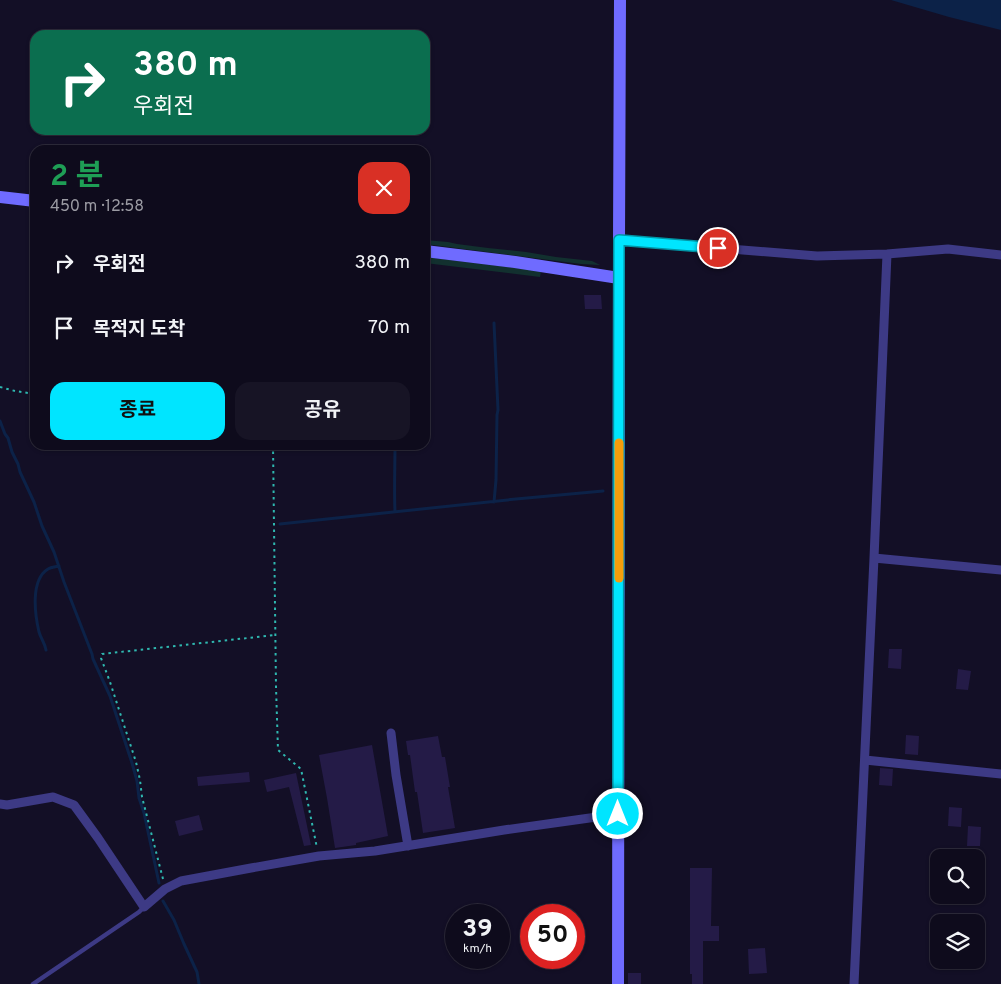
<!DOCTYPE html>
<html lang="ko">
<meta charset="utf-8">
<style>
:root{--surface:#0e0b1c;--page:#171425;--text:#f1f3f6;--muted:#9b9ba3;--line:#2e2b3b;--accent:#00e5ff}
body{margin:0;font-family:Overpass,"Noto Sans KR",sans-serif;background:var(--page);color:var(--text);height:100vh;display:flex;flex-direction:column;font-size:19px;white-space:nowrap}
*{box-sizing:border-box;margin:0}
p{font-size:16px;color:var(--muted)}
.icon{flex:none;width:28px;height:28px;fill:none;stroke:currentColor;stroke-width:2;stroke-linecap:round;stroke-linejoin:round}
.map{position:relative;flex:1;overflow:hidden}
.panel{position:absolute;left:30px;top:145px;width:400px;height:305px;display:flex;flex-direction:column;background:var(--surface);border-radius:15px;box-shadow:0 1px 4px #0004,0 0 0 1px var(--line)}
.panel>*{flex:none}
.top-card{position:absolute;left:30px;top:30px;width:400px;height:105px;border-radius:15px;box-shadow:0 1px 4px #0004,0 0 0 1px var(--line);background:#0b6e4f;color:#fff;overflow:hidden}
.controls{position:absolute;left:930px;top:849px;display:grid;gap:10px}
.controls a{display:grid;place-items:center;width:55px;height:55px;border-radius:10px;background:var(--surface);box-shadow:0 1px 4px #0004,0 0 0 1px var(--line);font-size:25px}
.speed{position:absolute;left:445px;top:904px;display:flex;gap:10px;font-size:25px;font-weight:700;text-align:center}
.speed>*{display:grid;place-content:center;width:65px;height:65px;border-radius:50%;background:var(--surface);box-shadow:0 1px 4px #0004,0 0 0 1px var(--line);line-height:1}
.speed small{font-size:12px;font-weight:400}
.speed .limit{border:8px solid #d22;background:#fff;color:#111}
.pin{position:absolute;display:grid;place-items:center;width:42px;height:42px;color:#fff;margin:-21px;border:2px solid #fff;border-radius:50%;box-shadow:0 1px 5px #0007}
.me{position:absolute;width:55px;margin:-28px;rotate:0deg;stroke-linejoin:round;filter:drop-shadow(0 0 4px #0008)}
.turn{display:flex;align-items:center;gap:18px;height:105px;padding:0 20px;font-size:22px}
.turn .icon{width:65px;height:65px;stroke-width:2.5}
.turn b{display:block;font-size:35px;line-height:42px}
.round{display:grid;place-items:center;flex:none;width:52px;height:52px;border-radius:15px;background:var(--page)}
.overview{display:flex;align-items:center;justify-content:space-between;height:85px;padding:0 20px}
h1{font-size:30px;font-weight:700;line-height:38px;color:#1e9e55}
.cta{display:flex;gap:10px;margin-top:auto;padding:10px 20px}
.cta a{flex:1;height:58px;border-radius:15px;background:var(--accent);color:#111;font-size:20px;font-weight:700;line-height:58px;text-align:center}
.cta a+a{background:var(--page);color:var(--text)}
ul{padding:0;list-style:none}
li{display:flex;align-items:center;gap:15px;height:65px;padding:0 20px}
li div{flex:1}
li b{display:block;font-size:19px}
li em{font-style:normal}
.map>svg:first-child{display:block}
.green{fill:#12302f}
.water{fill:#0c2248}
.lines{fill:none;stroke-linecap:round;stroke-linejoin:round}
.stream{stroke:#0c2248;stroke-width:3}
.building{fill:#241b47}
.path{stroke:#2fb8b0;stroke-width:2;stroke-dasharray:2.5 4;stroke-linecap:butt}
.lane{stroke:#3d3a85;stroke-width:4.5}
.street{stroke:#3d3a85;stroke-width:9}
.secondary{stroke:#6f6bff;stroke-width:12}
.route-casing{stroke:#0095a6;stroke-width:12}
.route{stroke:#00e5ff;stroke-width:9}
.slow{stroke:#f59e0b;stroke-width:9}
</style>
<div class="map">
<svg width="1001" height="984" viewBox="0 0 1001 984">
<rect width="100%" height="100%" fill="#130f26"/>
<path class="green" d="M425,240L448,242L457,244L488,248L526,252L556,257L592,261L600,265L581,264L425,244Z
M425,257L541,271L540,277L425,263Z"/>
<path class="water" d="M891,0H1001V30L949,17Z"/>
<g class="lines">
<path class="stream" d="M0,421L5,434L8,438L12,452L18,464L20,472L34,502L42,526L54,552L64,582L92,654L93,659L110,696L132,763L137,781L139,798L144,813L159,883
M395,445C395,467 394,490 395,512
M494,502L496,480L497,415L498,410L494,323
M280,524L516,499L603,491
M46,650C45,643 41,639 39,632C35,615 30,580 48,569C51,567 55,567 59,566
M163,901L174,920L184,944L197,972L199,984"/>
</g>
<path class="building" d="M584,295H601L602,309H585Z
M889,649H902L901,669L888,668Z
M958,669L971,671L968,690L956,689Z
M906,735L919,736L918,755L905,754Z
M438,736L442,757H445L450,787H448L455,828L423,833L417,792H415L410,755H408L406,741Z
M372,745L388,836L356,843V845L335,848L327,798L319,755Z
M880,768L893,769L892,786L879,785Z
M249,772L250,782L198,786L197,777Z
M296,773L311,845L304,846L289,787L267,792L264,780Z
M949,807L962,808L961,827L948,826Z
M199,815L203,830L179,836L175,821Z
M968,826L981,827L980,846H967Z
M690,868H712L711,926H719V941H703V984H692V974H690Z
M765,948L767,973L749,974L748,949Z
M628,973H641V984H628Z"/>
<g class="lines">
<path class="path" d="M0,387L15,391L35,394
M273,445L276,687L278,750L301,769L317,848
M163,879L142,797L140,780L136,762L110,682L101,658L102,654L275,635"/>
<path class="lane" d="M33,984L139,912L144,907"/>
<path class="street" d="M619,240L817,256L887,254L948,249L1001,255
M874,558L1001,570
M391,733L396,775L408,846
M865,760L1001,774
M0,804L7,805L53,797L74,805L98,838L144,907L165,889L181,881L251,868L319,856L375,851L504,830L618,814
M854,984L874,558L887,254"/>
<path class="secondary" d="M0,197L35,201
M425,251L515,262L619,278
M618,984L619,240L620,0"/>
</g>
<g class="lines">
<g class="route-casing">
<path id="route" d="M618,814L619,240L718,248"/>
</g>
<use href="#route" class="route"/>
<path class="slow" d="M619,578V443"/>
</g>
</svg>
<div class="controls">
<a><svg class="icon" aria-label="search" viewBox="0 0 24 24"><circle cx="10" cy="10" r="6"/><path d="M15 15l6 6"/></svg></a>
<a><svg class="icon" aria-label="layers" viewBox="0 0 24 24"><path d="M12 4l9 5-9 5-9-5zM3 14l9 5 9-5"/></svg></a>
</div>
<div class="speed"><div>39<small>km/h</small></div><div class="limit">50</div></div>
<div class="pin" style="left:718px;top:248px;background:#d93025"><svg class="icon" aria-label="arrive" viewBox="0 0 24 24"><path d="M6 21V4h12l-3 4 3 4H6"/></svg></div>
<svg class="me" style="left:618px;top:814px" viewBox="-20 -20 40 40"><circle r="17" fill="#00e5ff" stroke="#fff" stroke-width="3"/><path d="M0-11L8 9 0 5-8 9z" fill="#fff"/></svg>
<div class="top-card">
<div class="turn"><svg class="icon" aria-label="right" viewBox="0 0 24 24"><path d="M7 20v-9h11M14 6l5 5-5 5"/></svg><div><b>380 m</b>우회전</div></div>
</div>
<section class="panel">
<div class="overview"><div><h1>2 분</h1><p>450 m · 12:58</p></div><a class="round" style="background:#d93025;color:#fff"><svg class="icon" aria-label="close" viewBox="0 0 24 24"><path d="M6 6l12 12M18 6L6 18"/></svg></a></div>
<ul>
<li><svg class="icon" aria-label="right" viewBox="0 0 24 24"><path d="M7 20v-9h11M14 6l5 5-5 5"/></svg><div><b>우회전</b></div><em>380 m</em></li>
<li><svg class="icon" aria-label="arrive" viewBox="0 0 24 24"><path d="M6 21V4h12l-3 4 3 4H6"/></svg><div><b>목적지 도착</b></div><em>70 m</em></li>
</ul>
<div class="cta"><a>종료</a><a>공유</a></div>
</section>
</div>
